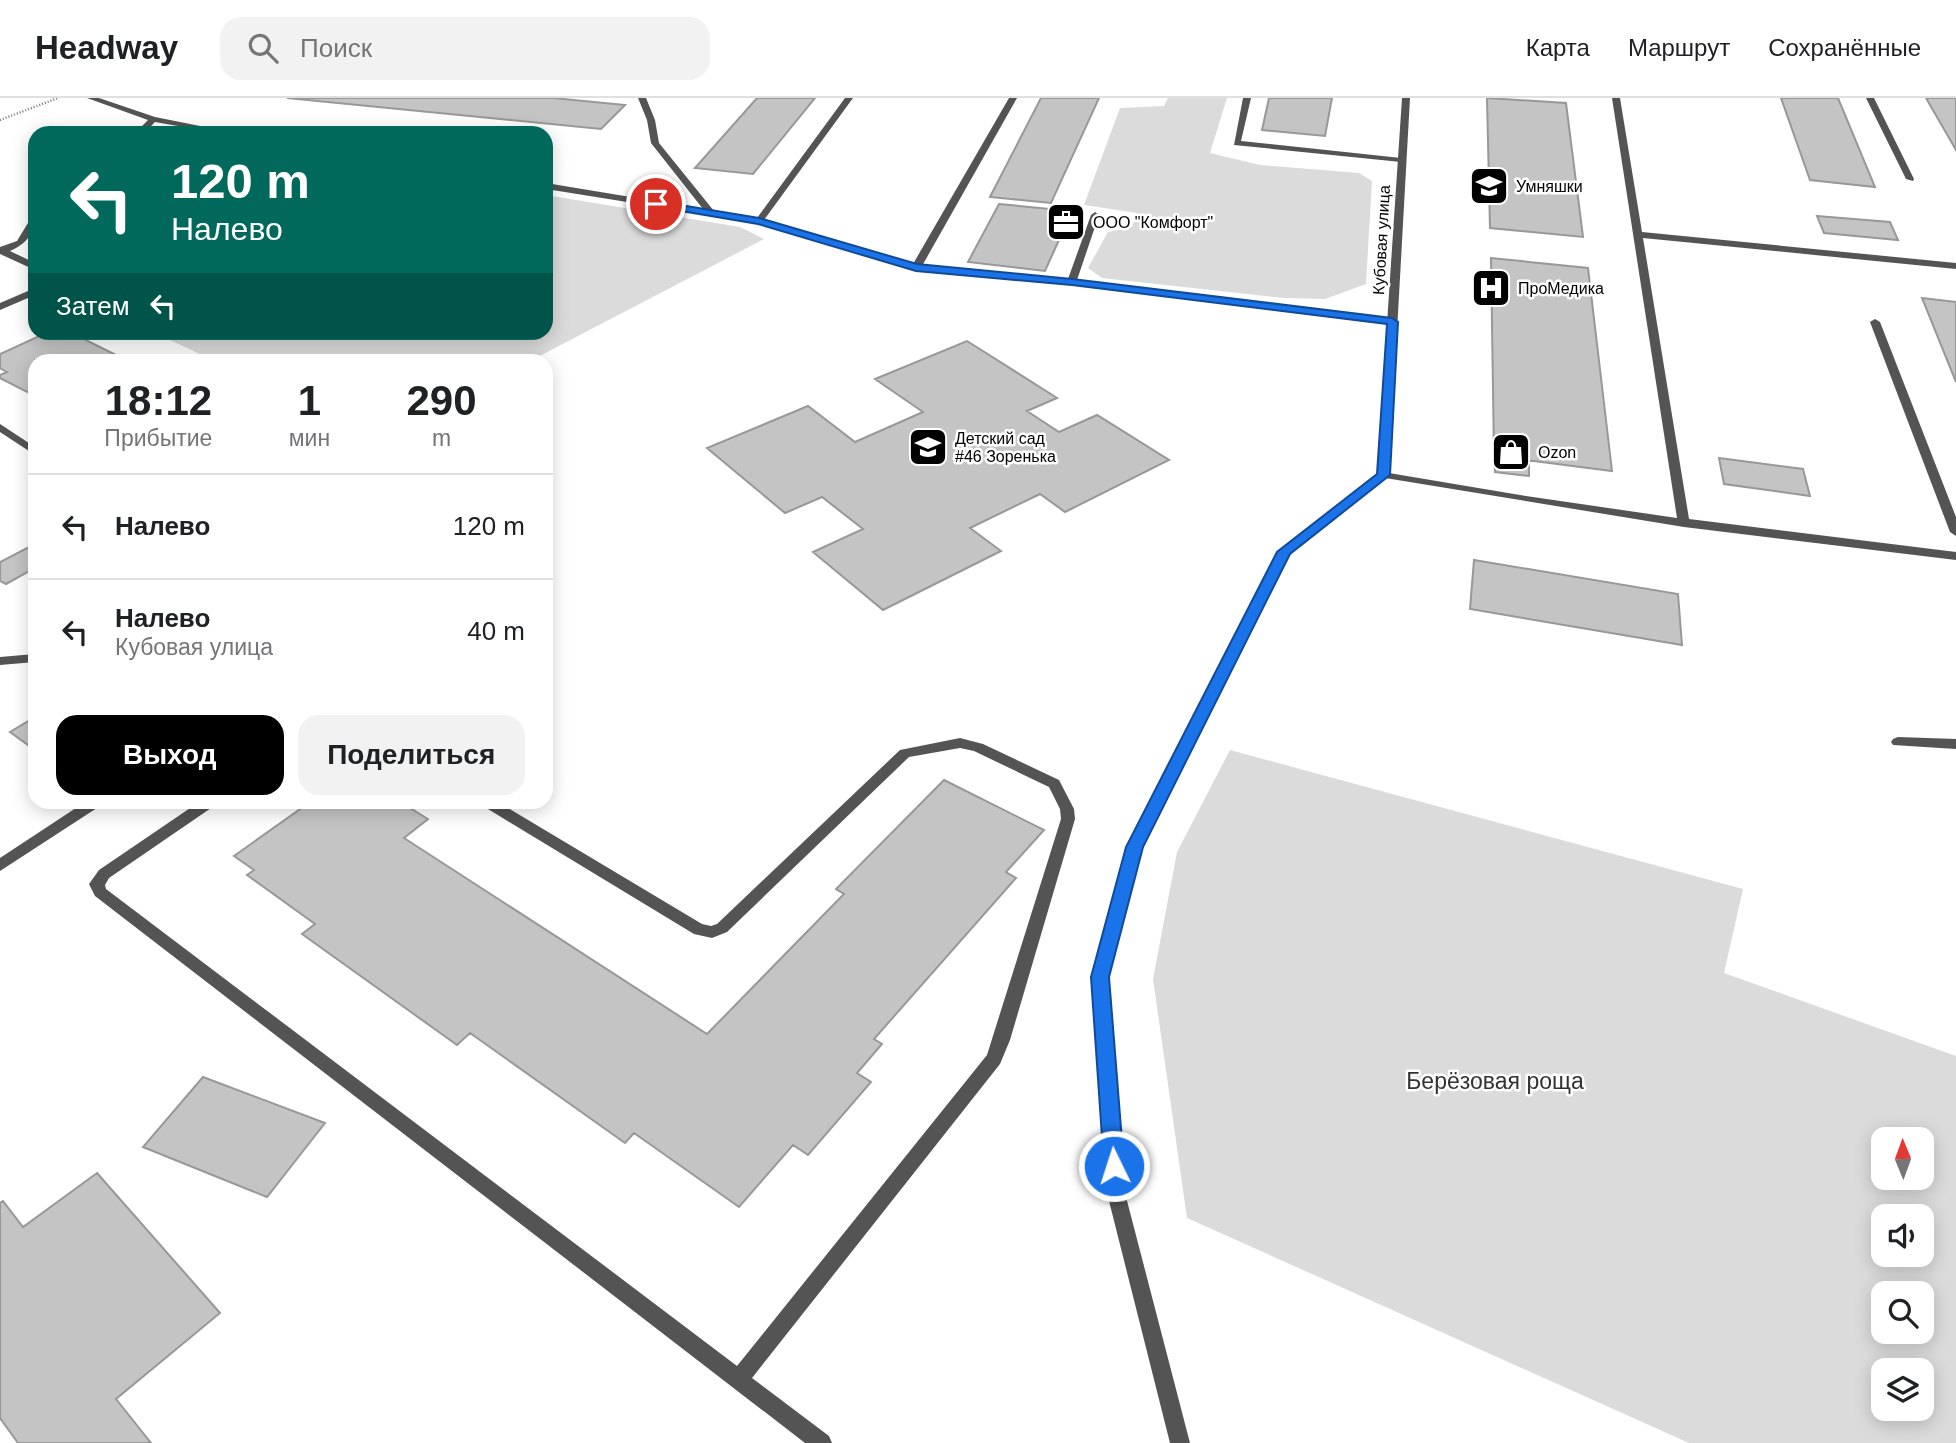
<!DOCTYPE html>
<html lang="ru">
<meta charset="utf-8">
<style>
:root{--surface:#fff;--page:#f2f2f2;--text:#202124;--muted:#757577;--line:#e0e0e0;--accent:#000}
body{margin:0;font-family:Helvetica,sans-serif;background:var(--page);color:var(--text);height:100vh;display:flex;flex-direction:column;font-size:26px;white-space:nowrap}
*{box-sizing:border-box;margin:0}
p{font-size:23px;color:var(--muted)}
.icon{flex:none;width:38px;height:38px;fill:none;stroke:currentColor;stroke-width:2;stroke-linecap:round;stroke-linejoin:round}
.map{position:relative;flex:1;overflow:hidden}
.details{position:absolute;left:28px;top:256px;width:525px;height:455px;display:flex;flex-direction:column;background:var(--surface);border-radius:21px;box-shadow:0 4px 18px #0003}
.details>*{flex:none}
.hud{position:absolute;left:28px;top:28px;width:525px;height:214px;border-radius:21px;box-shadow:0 4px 18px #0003;background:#00695c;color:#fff;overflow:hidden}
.needle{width:46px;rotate:359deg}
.fabs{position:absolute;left:1871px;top:1029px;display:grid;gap:14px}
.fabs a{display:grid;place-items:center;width:63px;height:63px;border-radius:14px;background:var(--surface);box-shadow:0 4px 18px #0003;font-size:35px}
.pin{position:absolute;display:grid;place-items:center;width:60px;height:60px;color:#fff;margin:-30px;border:4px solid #fff;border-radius:50%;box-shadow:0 2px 7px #0007}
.me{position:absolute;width:77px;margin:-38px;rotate:356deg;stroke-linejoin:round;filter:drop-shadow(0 0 5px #0008)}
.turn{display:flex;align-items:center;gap:24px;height:147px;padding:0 28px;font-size:32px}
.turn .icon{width:91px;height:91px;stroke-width:2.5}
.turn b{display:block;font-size:49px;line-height:60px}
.then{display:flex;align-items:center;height:66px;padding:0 28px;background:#0003;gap:14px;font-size:26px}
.eta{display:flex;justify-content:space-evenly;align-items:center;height:119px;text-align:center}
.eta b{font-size:42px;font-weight:700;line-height:49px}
.button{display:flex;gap:14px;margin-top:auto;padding:14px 28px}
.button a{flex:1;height:80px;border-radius:21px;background:var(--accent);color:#fff;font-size:28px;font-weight:700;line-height:80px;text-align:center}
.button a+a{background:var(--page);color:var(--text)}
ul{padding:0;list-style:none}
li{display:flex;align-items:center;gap:21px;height:105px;padding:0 28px;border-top:2px solid var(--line)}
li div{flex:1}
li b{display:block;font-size:26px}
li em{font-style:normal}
header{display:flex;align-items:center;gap:42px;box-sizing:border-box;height:98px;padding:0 35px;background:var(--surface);border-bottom:2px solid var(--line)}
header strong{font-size:33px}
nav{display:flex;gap:38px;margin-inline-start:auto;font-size:24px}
.search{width:490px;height:63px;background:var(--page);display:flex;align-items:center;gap:18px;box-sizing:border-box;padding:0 24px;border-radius:21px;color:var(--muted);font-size:26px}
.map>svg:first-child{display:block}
.green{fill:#dbdbdb;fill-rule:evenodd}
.building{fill:#c4c4c4;stroke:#989898;stroke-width:2}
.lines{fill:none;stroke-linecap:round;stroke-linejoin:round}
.path{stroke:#767676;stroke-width:2.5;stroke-dasharray:1 2;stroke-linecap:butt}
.service{fill:#545454;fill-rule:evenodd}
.minor{fill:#545454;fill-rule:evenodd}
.route{fill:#1a73e8;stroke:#114b97;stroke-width:2}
.labels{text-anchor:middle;stroke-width:5;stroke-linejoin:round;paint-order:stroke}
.far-poi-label{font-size:16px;fill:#000;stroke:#fff;text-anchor:start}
.far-street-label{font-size:16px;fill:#000;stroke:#fff}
.near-park-label{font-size:23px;fill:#323232;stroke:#fff}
</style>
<header>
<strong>Headway</strong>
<div class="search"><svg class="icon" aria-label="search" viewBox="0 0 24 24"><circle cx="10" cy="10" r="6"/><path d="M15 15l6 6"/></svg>Поиск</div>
<nav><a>Карта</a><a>Маршрут</a><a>Сохранённые</a></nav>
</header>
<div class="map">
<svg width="1956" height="1345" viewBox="0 0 1956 1345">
<rect width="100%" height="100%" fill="#fff"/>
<path class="green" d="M1168,0H1227L1210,55L1260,67L1359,75L1372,83L1366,186L1325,201L1284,200L1102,180L1088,170L1108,134L1132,129L1137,115L1084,107L1120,10L1164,8Z
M546,97L740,129L764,141L532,262H213L161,238L166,234H546Z
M1230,652L1743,791L1724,875L1956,958V1345H1689L1187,1120L1153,881L1177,754ZM1883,1041H1922V1080H1883ZM1883,1118H1922V1157H1883ZM1883,1195H1922V1234H1883ZM1883,1272H1922V1311H1883Z"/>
<path class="building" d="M287,0H553L625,7L601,31Z
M757,0H815L753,76L695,70Z
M1041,0H1099L1051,105L990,99Z
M1269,0H1332L1325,38L1262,32Z
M1487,0L1566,5L1583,139L1490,130Z
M1781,0H1838L1875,89L1810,82Z
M1926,0H1956V52Z
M999,106L1072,113L1045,173L968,164Z
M1817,118L1890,124L1898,142L1824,135Z
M1491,160L1588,170L1612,373L1494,358Z
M1922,200L1956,204V284Z
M48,234L64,239L72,235L124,261L35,262V290L27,294L0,280V277L7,274L0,270V256Z
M967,243L1057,300L1027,313L1059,334L1097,317L1169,362L1065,414L1040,396L970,430L1001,453L883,512L813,454L863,431L822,399L785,415L707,350L808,308L855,344L923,314L875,281Z
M1494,358L1529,363V378L1495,374Z
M1719,360L1803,371L1810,398L1724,386Z
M35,446V470L6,486L0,483V464Z
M1474,462L1678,496L1682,547L1470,511Z
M35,619V652L10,634Z
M944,682L1044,732L1006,774L1016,780L874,941L882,946L857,975L871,984L808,1057L793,1047L739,1109L634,1035L625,1045L470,935L457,947L302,836L315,826L247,777L254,772L234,758L310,704H400L428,721L404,740L707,936L844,796L836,791Z
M203,979L325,1025L267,1099L143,1049Z
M97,1075L220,1215L116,1301L151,1345H18L0,1320V1105L3,1103L23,1129Z"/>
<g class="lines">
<path class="path" d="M0,22L58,0"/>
<path class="service" d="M87,0H99L155,19L235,35H218L155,24L144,35H135L148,22Z
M638,0H646L655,22L659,45L714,113L757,120L845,0H853L764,122L913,166L1009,0H1017L922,168L1068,181L1091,117L1095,114L1099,117L1077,182L1392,221L1397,224L1392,227L1072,187L916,173L758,125L546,91V85L703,111L651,45L647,22Z
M1243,0H1251L1241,43L1401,60L1405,62L1401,64L1234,47Z
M1612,0H1620L1642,134L1956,165V171L1643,140L1689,421L1956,454V462L1684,429L1379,379L1377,377L1383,374L1526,398L1677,420Z
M1866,0H1874L1914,81L1913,83L1906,81Z
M35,117C35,136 26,146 10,153L35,165V172L0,156V149L17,143L31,120Z
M35,190V197L0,212V205Z
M1875,221L1880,224L1956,419V438L1950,434L1870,224Z
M0,326L35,349V357L0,334Z
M35,556V564L0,567V559Z
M1898,639L1956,641V651L1893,647L1891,644L1893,641Z
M960,640L983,646L1059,682L1074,711L1075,721L1010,942L1000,966L752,1280L829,1338L832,1345H805L95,798L89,786L99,772L199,704H216L214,708L109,780L105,787L106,791L737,1268L987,957L1061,721L1060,711L1049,689L974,653L960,650L909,659L727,834L712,840L694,836L483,708L481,704H498L702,826L711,828L717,826L900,652Z
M85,704H102L100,708L0,773V760Z"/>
<path class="minor" d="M1402,0H1410L1389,377L1289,456L1142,749L1108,879L1125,1095L1190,1345H1170L1107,1095L1092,879L1128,749L1278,454L1377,376Z"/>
</g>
<path class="route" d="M656,103L759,120L917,166L1072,181L1392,220L1398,224L1390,377L1290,456L1143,749L1109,879L1124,1068L1121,1074L1114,1077L1107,1074L1104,1068L1091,879L1126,749L1277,454L1377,376L1387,226L1072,187L916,173L758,126L652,108L651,106Z"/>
<defs>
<g id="school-square" transform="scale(2.0125)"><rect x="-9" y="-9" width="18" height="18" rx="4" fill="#000" stroke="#fff"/><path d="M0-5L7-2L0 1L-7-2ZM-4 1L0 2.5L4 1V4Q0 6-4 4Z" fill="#fff"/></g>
<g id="office-square" transform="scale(2.0125)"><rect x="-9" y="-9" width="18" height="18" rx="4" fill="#000" stroke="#fff"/><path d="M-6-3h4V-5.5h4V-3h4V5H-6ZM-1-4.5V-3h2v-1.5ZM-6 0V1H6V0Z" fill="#fff"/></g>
<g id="hospital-square" transform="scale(2.0125)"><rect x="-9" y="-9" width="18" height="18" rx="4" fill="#000" stroke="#fff"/><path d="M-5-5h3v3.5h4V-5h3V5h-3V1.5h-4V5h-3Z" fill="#fff"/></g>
<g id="shop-square" transform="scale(2.0125)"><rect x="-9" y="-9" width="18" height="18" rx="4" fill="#000" stroke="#fff"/><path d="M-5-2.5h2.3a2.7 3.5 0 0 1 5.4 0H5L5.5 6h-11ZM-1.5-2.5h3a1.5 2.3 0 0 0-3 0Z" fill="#fff"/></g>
</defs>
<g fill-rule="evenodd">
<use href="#school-square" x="1489" y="88"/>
<use href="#office-square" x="1066" y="124"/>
<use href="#hospital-square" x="1491" y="190"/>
<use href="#school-square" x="928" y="349"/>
<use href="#shop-square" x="1511" y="354"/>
</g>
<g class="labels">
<g class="far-poi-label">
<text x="1516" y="94">Умняшки</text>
<text x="1093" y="130">ООО "Комфорт"</text>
<text x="1518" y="196">ПроМедика</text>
<text x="955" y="346">Детский сад<tspan x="955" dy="18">#46 Зоренька</tspan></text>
<text x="1538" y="360">Ozon</text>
</g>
<g class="far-street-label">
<text transform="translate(1381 142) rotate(-87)" y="6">Кубовая улица</text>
</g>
<g class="near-park-label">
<text x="1495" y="991">Берёзовая роща</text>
</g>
</g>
</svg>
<div class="fabs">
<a><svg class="needle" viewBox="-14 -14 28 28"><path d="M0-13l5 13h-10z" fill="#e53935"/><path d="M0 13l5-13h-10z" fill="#757577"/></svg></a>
<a><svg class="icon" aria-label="sound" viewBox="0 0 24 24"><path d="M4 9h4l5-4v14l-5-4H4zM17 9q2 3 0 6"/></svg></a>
<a><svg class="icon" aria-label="search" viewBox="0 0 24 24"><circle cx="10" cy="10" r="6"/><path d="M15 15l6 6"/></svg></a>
<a><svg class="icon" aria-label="layers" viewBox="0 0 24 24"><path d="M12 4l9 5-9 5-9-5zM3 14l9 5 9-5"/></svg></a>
</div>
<div class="pin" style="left:656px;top:106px;background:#d93025"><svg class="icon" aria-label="arrive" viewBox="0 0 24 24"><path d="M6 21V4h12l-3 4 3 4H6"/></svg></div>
<svg class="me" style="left:1114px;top:1068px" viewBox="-20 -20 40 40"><circle r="17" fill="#1a73e8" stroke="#fff" stroke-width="3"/><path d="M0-11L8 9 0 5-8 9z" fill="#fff"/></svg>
<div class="hud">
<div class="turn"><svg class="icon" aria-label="left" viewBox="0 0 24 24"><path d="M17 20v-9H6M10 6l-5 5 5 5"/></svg><div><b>120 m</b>Налево</div></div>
<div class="then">Затем<svg class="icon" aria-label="left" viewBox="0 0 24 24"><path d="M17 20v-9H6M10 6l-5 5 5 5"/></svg></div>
</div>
<section class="details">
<div class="eta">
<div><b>18:12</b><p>Прибытие</p></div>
<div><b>1</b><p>мин</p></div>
<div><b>290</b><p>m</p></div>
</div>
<ul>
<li><svg class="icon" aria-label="left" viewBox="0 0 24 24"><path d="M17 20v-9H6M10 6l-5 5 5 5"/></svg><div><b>Налево</b></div><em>120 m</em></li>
<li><svg class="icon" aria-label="left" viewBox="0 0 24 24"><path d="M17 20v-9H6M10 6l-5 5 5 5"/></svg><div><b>Налево</b><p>Кубовая улица</p></div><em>40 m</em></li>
</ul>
<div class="button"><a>Выход</a><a>Поделиться</a></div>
</section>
</div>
